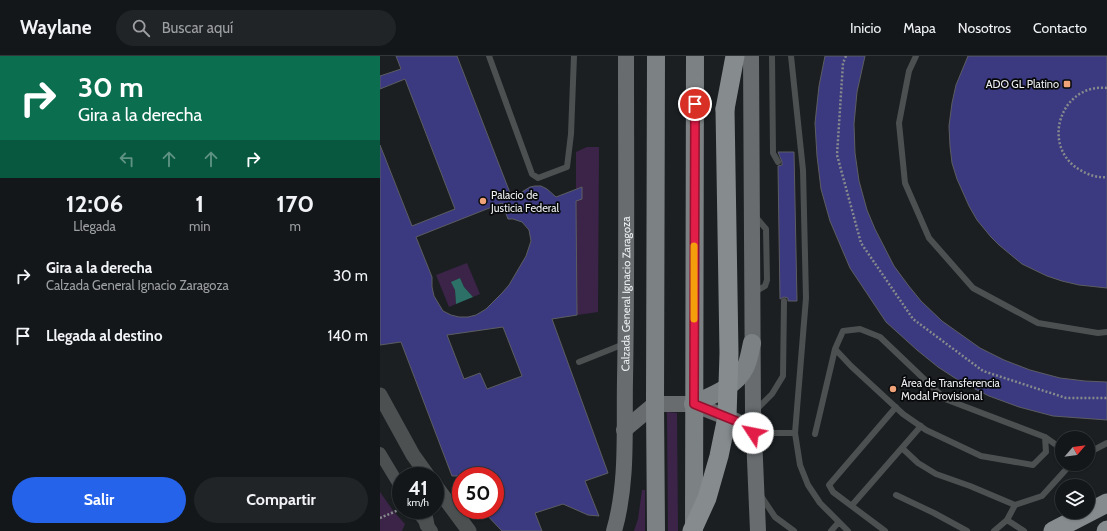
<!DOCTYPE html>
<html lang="es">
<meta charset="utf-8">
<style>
:root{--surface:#14171a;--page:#212427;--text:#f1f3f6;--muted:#9d9fa2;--line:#333639;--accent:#2563eb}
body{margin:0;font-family:Cabin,sans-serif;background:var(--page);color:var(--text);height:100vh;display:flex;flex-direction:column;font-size:15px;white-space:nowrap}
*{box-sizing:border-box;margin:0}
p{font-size:13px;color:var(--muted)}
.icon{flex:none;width:22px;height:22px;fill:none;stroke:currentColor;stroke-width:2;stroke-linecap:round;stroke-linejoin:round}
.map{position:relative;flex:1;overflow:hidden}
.details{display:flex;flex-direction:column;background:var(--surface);width:380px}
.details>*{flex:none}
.banner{background:#0b6e4f;color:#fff;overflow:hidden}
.needle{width:26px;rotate:62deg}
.fabs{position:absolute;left:675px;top:375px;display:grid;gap:8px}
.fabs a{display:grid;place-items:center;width:40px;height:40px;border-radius:50%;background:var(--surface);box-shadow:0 1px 3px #0004,0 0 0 1px var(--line);font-size:20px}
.speed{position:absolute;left:12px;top:411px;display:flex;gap:8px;font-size:20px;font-weight:700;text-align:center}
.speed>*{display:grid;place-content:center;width:52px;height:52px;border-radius:50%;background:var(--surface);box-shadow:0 1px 3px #0004,0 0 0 1px var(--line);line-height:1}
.speed small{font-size:10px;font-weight:400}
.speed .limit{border:6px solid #d22;background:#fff;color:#111}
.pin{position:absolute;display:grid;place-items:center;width:34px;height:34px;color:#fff;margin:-17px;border:2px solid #fff;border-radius:50%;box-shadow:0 1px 4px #0007}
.me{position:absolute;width:44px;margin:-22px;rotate:304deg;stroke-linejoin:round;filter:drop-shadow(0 0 3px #0008)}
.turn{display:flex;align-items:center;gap:14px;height:84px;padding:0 12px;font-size:18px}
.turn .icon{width:52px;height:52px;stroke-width:2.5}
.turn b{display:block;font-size:28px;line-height:34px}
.lanes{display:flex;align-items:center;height:38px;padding:0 12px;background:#0003;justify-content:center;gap:20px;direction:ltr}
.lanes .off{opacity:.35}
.eta{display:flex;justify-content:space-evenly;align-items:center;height:68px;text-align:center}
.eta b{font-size:24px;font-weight:700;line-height:28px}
.button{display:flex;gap:8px;margin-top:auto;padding:8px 12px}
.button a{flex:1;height:46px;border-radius:24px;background:var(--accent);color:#fff;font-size:16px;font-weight:700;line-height:46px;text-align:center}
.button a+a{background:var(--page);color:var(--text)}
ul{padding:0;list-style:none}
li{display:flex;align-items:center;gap:12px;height:60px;padding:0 12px}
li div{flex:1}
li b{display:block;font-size:15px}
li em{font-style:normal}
header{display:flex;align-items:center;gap:24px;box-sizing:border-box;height:56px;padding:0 20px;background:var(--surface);border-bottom:1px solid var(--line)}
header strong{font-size:19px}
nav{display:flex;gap:22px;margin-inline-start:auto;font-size:14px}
.search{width:280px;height:36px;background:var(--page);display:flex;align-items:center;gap:10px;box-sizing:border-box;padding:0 14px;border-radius:22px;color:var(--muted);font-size:15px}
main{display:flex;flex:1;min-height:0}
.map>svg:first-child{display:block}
.green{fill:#3c2449}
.water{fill:#2d7067}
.building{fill:#3b397f;stroke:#5c5d62;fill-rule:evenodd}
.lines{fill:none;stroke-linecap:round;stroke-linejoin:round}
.path{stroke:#878a8d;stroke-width:2.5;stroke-dasharray:2 2;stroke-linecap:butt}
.service{stroke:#4d5051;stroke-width:6}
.minor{stroke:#4d5051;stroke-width:12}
.tertiary{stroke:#4d5051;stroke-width:15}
.secondary{stroke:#686c6e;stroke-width:16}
.primary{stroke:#7c8284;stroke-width:18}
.trunk{stroke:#868c8e;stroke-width:19}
.trunk-bridge{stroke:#868c8e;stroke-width:19}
.route-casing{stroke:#92132f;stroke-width:10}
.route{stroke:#e11d48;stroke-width:7}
.slow{stroke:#f59e0b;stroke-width:7}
.poi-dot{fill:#f0a378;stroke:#07080a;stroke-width:1.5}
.labels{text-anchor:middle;stroke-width:3.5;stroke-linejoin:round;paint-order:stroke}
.poi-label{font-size:11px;fill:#edf0f2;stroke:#07080a;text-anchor:start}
.street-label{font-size:11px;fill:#edf0f2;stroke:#07080a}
</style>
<header>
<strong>Waylane</strong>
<div class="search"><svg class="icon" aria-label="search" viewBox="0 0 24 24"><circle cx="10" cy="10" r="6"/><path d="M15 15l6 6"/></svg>Buscar aquí</div>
<nav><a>Inicio</a><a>Mapa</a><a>Nosotros</a><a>Contacto</a></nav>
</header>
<main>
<section class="details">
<div class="banner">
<div class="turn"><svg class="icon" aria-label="right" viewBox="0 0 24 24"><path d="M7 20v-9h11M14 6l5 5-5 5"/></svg><div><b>30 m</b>Gira a la derecha</div></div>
<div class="lanes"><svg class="icon off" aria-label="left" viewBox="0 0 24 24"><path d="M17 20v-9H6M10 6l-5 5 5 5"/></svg><svg class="icon off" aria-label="ahead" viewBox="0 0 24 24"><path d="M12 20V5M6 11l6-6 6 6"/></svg><svg class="icon off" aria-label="ahead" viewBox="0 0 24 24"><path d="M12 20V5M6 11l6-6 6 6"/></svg><svg class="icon" aria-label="right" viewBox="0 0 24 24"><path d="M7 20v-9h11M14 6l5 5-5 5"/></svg></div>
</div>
<div class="eta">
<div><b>12:06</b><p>Llegada</p></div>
<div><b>1</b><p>min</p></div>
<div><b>170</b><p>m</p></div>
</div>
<ul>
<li><svg class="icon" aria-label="right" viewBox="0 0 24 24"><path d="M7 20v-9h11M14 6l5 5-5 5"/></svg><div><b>Gira a la derecha</b><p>Calzada General Ignacio Zaragoza</p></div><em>30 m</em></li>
<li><svg class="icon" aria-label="arrive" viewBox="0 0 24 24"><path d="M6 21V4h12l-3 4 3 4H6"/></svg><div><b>Llegada al destino</b></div><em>140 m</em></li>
</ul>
<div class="button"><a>Salir</a><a>Compartir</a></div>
</section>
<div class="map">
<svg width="727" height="475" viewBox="0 0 727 475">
<rect width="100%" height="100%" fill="#1b1f22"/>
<path class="green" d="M207,91H219L218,256L197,259L196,145L202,142V131L196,133V96Z
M87,207L100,238L93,241L84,231L80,222L72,226L75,234L76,248L69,251L56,219Z
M287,356L297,357L298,475H288Z
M262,434H265V475H254L258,463Z
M0,436L14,456L25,468L22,475H0Z"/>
<path class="water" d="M80,222L84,231L93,241L76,248L75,234L71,226Z"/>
<path class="building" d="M16,0H77L132,142L150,131L155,130H161L167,133L176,141L202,131V143L196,145L197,259L172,263L228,417L205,425L219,460L208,459L183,448L155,457L162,475H122L102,454H115V420H72L21,286L0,289V89L32,170L75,153L25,23L0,33V20L21,13ZM122,147L128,163H133L142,166L149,174L151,185L146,200L129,229L122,237L106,253L96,259L88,261H79L71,259L63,255L54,240L52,231V221L36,181ZM123,271L142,320L107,333L100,317L84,323L67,279Z
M445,0H485L477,36L474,68L475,97L479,125L487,154L495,173L514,210L528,229L541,245L562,265L600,292L624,304L650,314L680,322L705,325L727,326V364L673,360L639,351L609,340L581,326L558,311L537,294L506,266L470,212L450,165L441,133L437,100L435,67L439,30Z
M588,0H727V232L699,229L682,225L667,220L642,208L619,189L611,181L597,164L589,150L577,123L572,107L570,90L569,70L572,47L576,29Z
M398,96H414L417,245H408V242L404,241L400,243L398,110L402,109V106Z"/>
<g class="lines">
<path class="path" d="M466,0L463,7L457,99L481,187L533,263L603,315L686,342H727
M727,32C680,27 660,91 700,114C709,119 717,122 727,121
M0,462L21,453"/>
<path class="service" d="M109,0L152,118L158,122L187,111L191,78L194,0
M392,0L393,97L398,106
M411,0L423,114L426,242L415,377L420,409L428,429L440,447L468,475
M536,0L529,15L519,67L525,127L549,182L593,232L658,267L718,277L727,276
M373,237L385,230L387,224L386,173L375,160
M199,306L244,288
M376,354L392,338L403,320L404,245
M374,377H415
M435,378L455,293
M665,381L666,396L653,409L601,400L546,374L523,358L471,310L455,293L463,275L480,273L500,281L565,343L665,381L682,393
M522,392L538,407L556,418L590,430L635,449
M708,397L727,387
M516,439L554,457L587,475
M381,440L395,461L414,475
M473,448L541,370
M627,464L644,475
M451,475L458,467
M505,475L453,436L449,429L516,351
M614,475L627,464L635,449L662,440L691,408"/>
<path class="minor" d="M0,397L21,432
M36,454L52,475"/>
<path class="tertiary" d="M0,339L33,399L48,420
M55,429L89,475
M44,454L47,469"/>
<g class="secondary">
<path d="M371,0L373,356L378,475"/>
<path d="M244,374L275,348H313L356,365L373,377"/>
<path id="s1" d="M234,475C248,427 244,374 245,324C247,216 246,108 246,0"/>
</g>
<path class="primary" d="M313,348C331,340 356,331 365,312C369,305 370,295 372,287
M314,473L315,0
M276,475L275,348L276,0"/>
<path class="trunk" d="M345,53L355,0
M673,475L727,447
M726,475L727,474"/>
<path class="trunk-bridge" d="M312,475L327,442L339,400L347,361L349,297L345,53"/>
</g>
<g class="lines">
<g class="route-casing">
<path id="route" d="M315,48L314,348L356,365L373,377"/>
</g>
<use href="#route" class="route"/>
<path class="slow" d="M314,263V190"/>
</g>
<g class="poi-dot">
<rect x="683" y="24" width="8" height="8" rx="2"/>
<circle cx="103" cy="145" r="4"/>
<circle cx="513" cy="333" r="4"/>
</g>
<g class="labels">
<g class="poi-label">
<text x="679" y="32" text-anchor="end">ADO GL Platino</text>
<text x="111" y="143">Palacio de<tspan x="111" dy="13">Justicia Federal</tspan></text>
<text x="521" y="331">Área de Transferencia<tspan x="521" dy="13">Modal Provisional</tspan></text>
</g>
<g class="street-label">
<text dy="4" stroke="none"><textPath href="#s1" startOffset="238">Calzada General Ignacio Zaragoza</textPath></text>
</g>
</g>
</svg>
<div class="fabs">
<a><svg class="needle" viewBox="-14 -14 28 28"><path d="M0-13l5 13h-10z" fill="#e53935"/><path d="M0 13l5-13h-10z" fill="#9d9fa2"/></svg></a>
<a><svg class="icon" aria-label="layers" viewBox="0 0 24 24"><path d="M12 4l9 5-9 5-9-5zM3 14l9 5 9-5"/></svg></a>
</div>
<div class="speed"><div>41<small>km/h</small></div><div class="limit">50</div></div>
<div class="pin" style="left:315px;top:48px;background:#d93025"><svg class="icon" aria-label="arrive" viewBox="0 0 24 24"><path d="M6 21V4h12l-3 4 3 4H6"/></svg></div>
<svg class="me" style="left:373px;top:377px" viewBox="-20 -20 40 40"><circle r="19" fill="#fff"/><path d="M0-13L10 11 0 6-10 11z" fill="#e11d48"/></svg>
</div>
</main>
